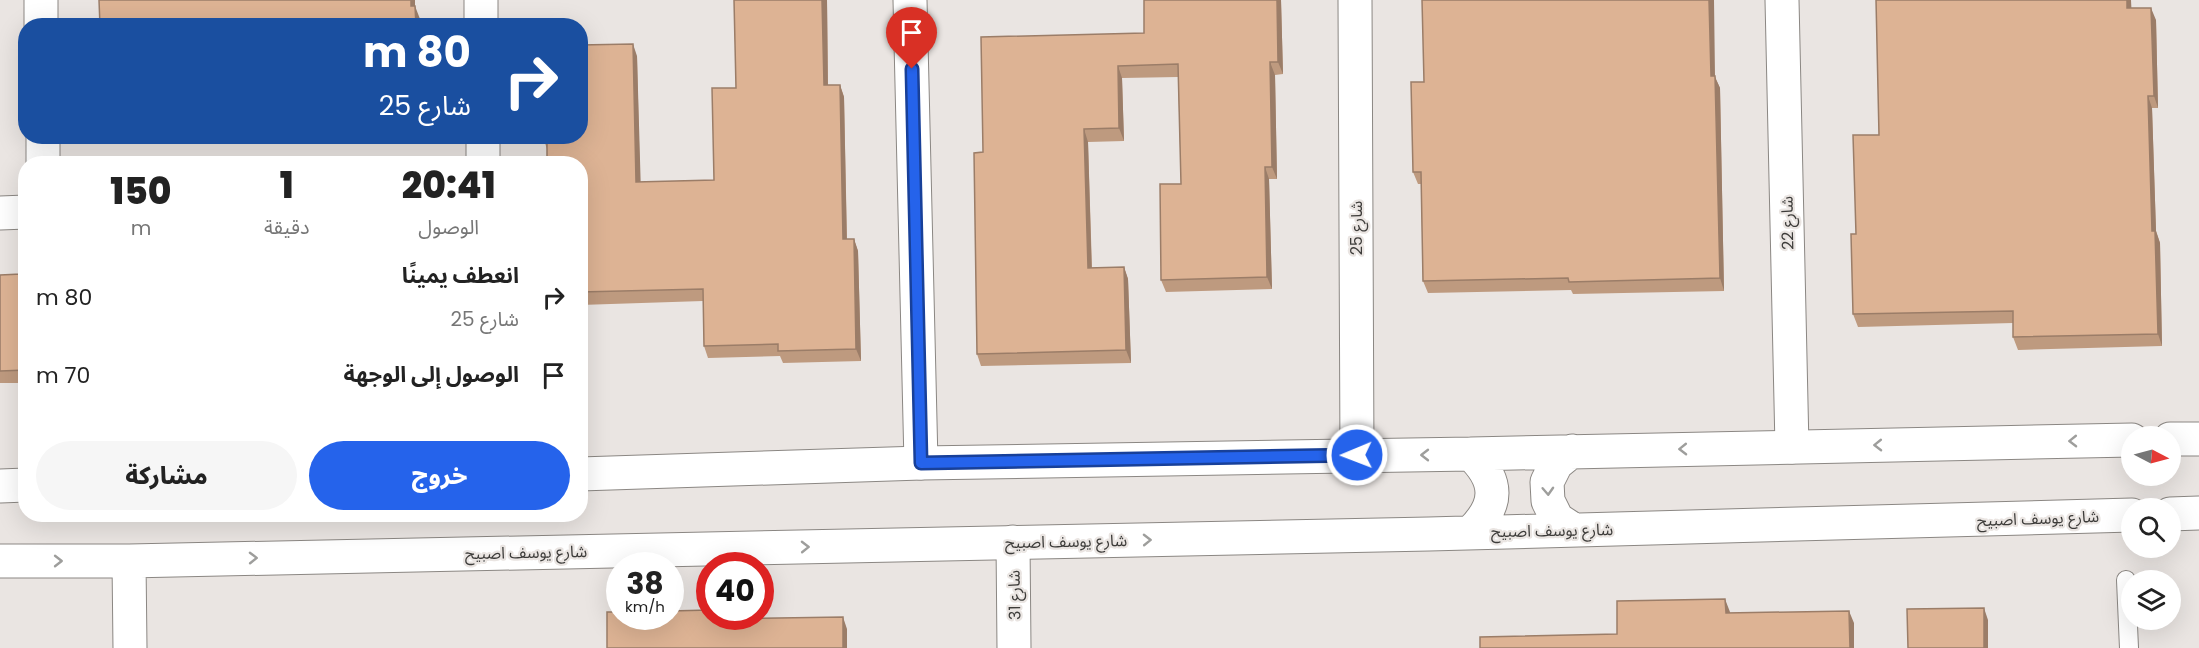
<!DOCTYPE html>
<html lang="ar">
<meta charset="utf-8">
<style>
:root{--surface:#fff;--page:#f6f6f6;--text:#222;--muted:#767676;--accent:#2563eb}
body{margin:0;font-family:Poppins,"Noto Sans Arabic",sans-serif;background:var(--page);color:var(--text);direction:rtl;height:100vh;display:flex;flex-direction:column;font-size:22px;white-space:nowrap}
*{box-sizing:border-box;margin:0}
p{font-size:20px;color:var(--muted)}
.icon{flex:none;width:33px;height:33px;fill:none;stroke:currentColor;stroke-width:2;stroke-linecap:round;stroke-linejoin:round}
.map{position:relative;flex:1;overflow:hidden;direction:ltr}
.panel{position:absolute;left:18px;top:156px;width:570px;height:366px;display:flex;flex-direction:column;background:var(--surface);border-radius:24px;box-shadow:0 6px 24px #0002;direction:rtl}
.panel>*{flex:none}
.hud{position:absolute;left:18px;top:18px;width:570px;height:126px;border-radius:24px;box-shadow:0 6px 24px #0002;direction:rtl;background:#1a4fa0;color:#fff;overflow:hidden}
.needle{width:39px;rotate:96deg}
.buttons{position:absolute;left:2121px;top:426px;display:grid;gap:12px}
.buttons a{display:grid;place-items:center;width:60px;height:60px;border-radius:50%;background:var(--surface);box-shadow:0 6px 24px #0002;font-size:30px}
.speed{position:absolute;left:606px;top:552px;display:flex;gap:12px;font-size:30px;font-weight:700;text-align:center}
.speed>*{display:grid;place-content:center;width:78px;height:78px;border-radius:50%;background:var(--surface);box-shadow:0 6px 24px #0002;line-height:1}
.speed small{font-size:15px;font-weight:400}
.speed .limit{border:9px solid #d22;background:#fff;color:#111}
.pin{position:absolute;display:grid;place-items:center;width:51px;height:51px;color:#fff;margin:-62px -26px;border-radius:50% 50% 50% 0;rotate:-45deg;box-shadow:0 0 6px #0007}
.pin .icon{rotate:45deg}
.me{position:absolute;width:66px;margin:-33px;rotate:269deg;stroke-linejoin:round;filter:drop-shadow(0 0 4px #0008)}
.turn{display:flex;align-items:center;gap:21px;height:126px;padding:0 18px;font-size:27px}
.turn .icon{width:78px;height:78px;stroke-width:2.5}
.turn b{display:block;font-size:42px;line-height:51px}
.eta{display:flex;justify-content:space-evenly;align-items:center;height:102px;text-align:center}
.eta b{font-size:36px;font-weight:800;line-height:42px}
.primary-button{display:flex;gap:12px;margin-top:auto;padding:12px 18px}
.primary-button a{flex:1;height:69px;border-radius:36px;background:var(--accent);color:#fff;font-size:24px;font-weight:800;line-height:69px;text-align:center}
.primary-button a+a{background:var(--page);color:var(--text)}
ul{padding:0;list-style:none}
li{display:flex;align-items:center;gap:18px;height:78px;padding:0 18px}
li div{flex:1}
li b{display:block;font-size:22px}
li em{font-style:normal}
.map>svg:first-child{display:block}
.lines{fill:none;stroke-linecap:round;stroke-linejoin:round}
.lane-casing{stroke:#8b8783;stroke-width:20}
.street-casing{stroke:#8b8783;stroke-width:35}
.secondary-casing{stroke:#8b8783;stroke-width:35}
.lane{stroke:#fff;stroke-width:18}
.street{stroke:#fff;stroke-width:33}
.secondary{stroke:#fff;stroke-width:33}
.wall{fill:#be9a7f}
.shaded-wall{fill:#9b7d68}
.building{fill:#ddb394;stroke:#9b7d68;stroke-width:1.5}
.oneway{stroke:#9e9e9c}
.route-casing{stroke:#184099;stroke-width:15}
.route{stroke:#2563eb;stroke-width:10}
.labels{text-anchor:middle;stroke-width:4.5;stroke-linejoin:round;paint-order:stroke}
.street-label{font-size:16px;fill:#3d3c3a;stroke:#eae5e2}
</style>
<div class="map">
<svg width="2199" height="648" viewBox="0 0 2199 648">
<rect width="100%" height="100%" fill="#eae5e2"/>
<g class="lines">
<g class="lane-casing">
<path id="lane" d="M2126,580L2129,648"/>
</g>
<g class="street-casing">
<path id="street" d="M41,0V26
M481,0V26
M910,0L921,463
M1355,0L1357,455
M1782,0L1792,447
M43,136V164
M483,136V164
M0,213L26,212
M1013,542L1014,648"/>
</g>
<g class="secondary-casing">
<path id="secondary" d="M2170,439H2199
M1572,451L1556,464L1547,482L1548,501L1557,519L1574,530
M580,474L921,463L1471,454L2132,440
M0,486L26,485
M2170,514L2199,513
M1471,532C1499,505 1499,481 1471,454
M0,561H129L1429,534L2132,515
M129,561L130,648"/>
</g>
<use href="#lane" class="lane"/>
<use href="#street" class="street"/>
<use href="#secondary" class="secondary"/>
</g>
<path class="wall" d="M734,0H827L828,85H840L844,97L847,239H854L858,251L861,361L783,363L780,356L708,358L704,346L703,301L580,305V164L547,149L544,140L637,56L640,182L714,180L736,88Z
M1144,0H1281L1283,74L1275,75L1277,179H1269L1272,289L1166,292L1161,280L1181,184L1178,77L1122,78L1124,141L1088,142L1092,268L1124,267L1128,279L1131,363L981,366L977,354L983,152L1144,33Z
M1876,0H2131V8L2156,20L2158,108H2152L2156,231L2160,243L2162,346L2018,350L2013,337V323L1858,327L1853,314L1856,234L1879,135Z
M1715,77L1720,88L1724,291L1573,294L1571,290L1428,293L1423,281L1421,184H1418L1413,172L1424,82Z
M26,262V383H0V275L21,274Z"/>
<path class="shaded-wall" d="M411,0H415V19L411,6Z
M822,0H827L828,98L824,85Z
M1277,0H1281L1283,74L1278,62Z
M1709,0H1714L1715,77L1720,88L1724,291L1720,278L1711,76Z
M2127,0H2131L2132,20L2127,8Z
M415,6L420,19V26H416Z
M2151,8L2156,20L2158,108L2154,96Z
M633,44L637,56L641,194L636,182Z
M1270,62L1275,75L1277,179L1272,167Z
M1118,66L1122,78L1124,141L1119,128Z
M840,85L844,97L847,251L843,239Z
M2148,96L2152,108L2156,231L2160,243L2162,346L2158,334L2152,231Z
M1084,129L1088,142L1092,280L1088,268Z
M1265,167L1269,179L1272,289L1267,277Z
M854,239L858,251L861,361L856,349Z
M1124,267L1128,279L1131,363L1126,350Z
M1725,599L1730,612V625L1726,613Z
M1984,608L1988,620V648H1984Z
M1849,611L1854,623V648H1850Z
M843,617L847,629V648H843Z"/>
<path class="building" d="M99,0H411V6H415L416,26H100Z
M734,0H822L824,85H840L843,239H854L856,349L778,351V344L704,346L703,289L580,292V164H547V140H544V136H580V45L633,44L636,182L714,180L712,88H736Z
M1144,0H1277L1278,62H1270L1272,167H1265L1267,277L1161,280L1160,184H1181L1178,64L1118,66L1119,128L1084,129L1088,268L1124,267L1126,350L977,354L974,153L983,152L981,37L1144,33Z
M1422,0H1709L1711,76H1715L1720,278L1569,282L1568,278L1423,281L1421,172H1413L1411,82H1424Z
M1876,0H2127V8H2151L2154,96H2148L2152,231H2155L2158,334L2013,337V311L1853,314L1851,234H1856L1853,135H1879Z
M20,262H26V370L0,371V275L21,274Z
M1725,599L1726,613L1849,611L1850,648H1480V637L1617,634V601Z
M1984,608V648H1908L1907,609Z
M710,610V616H717V619L843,617V648H607V612H620V616H670V611Z"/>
<defs><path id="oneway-chevron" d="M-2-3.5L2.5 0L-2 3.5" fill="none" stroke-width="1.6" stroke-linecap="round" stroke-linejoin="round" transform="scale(1.5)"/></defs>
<g class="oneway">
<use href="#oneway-chevron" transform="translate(2073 441) rotate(179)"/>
<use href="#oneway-chevron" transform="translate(1878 445) rotate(179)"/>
<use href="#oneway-chevron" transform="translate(1683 449) rotate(179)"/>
<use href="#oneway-chevron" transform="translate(1425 455) rotate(180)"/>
<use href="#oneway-chevron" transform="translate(1548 491) rotate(87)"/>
<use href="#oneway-chevron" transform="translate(1147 540) rotate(-1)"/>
<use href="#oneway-chevron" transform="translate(805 547) rotate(-1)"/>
<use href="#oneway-chevron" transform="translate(253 558) rotate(-1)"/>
<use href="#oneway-chevron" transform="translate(58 561)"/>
</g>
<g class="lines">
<g class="route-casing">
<path id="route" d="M912,69L921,463L1357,455"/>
</g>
<use href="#route" class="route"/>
</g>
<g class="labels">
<g class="street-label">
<text transform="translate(1787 223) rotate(-91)" y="6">شارع 22</text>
<text transform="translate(1356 228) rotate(-90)" y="6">شارع 25</text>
<text transform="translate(2038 518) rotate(-2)" y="6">شارع يوسف اصبيح</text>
<text transform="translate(1552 530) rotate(-1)" y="6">شارع يوسف اصبيح</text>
<text transform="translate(1066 541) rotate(-1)" y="6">شارع يوسف اصبيح</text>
<text transform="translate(526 552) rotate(-1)" y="6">شارع يوسف اصبيح</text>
<text transform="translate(1014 595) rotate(-91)" y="6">شارع 31</text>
</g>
</g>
</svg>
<div class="buttons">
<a><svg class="needle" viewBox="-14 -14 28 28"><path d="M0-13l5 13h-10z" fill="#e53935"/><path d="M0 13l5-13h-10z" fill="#767676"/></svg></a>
<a><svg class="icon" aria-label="search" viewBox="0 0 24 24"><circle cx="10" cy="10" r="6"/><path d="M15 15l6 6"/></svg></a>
<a><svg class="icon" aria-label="layers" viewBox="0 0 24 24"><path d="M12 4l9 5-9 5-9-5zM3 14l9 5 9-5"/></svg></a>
</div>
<div class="speed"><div>38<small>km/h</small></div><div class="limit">40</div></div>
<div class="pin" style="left:912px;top:69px;background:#d93025"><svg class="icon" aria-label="arrive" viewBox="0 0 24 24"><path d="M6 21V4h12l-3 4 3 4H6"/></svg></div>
<svg class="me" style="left:1357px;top:455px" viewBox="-20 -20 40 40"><circle r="17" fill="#2563eb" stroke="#fff" stroke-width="3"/><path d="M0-11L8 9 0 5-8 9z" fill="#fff"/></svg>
<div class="hud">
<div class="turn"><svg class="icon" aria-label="right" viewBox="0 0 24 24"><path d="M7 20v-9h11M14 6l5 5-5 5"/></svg><div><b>80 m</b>شارع 25</div></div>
</div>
<section class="panel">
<div class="eta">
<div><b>20:41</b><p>الوصول</p></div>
<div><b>1</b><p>دقيقة</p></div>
<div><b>150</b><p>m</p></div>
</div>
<ul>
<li><svg class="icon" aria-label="right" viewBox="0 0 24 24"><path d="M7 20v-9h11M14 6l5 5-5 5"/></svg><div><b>انعطف يمينًا</b><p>شارع 25</p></div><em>80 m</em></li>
<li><svg class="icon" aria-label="arrive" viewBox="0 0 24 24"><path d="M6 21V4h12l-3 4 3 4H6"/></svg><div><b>الوصول إلى الوجهة</b></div><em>70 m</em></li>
</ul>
<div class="primary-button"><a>خروج</a><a>مشاركة</a></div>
</section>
</div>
